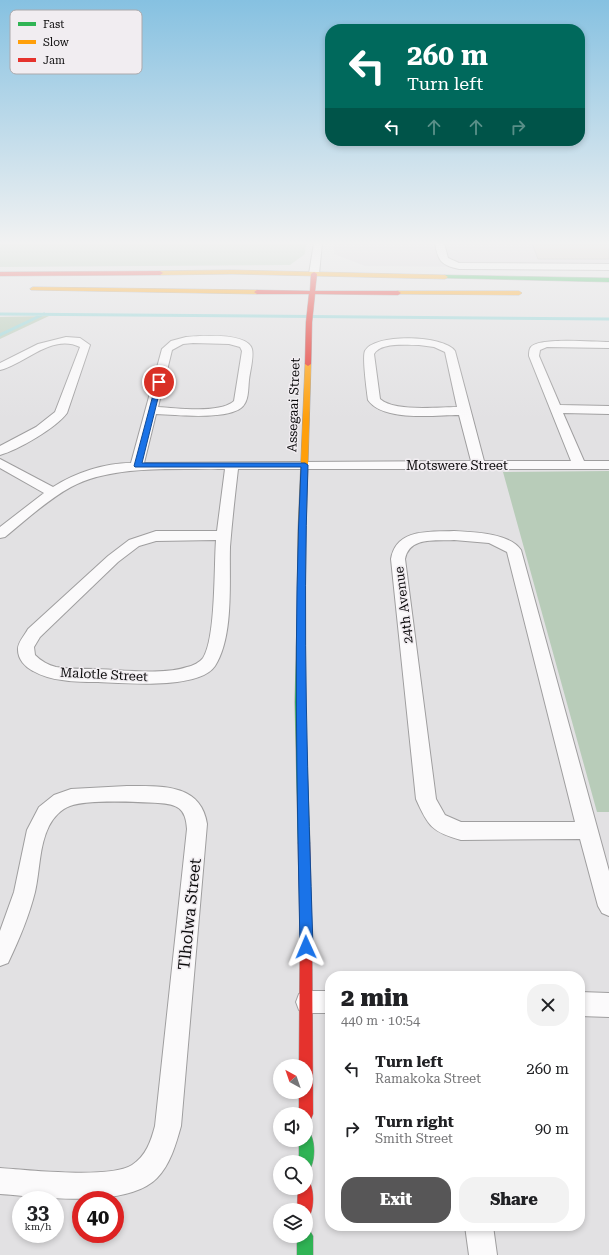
<!DOCTYPE html>
<meta charset="utf-8">
<style>
:root{--surface:#fff;--page:#f2f2f2;--text:#202124;--muted:#757577;--accent:#575657}
body{margin:0;font-family:"Roboto Serif",serif;background:var(--page);color:var(--text);height:100vh;display:flex;flex-direction:column;font-size:15px;white-space:nowrap}
*{box-sizing:border-box;margin:0}
p{font-size:13px;color:var(--muted)}
.icon{flex:none;width:22px;height:22px;fill:none;stroke:currentColor;stroke-width:2;stroke-linecap:round;stroke-linejoin:round}
.map{position:relative;flex:1;overflow:hidden}
.sheet{position:absolute;left:325px;top:971px;width:260px;height:260px;display:flex;flex-direction:column;background:var(--surface);border-radius:16px;box-shadow:0 2px 6px #0003}
.sheet>*{flex:none}
.top-card{position:absolute;left:325px;top:24px;width:260px;height:122px;border-radius:16px;box-shadow:0 2px 6px #0003;background:#00695c;color:#fff;overflow:hidden}
.needle{width:26px;rotate:320deg}
.tools{position:absolute;left:273px;top:1059px;display:grid;gap:8px}
.tools a{display:grid;place-items:center;width:40px;height:40px;border-radius:50%;background:var(--surface);box-shadow:0 2px 6px #0003;font-size:20px}
.speed{position:absolute;left:12px;top:1191px;display:flex;gap:8px;font-size:20px;font-weight:700;text-align:center}
.speed>*{display:grid;place-content:center;width:52px;height:52px;border-radius:50%;background:var(--surface);box-shadow:0 2px 6px #0003;line-height:1}
.speed small{font-size:10px;font-weight:400}
.speed .limit{border:6px solid #d22;background:#fff;color:#111}
.pin{position:absolute;display:grid;place-items:center;width:34px;height:34px;color:#fff;margin:-17px;border:2px solid #fff;border-radius:50%;box-shadow:0 1px 4px #0007}
.me{position:absolute;width:44px;margin:-22px;rotate:359deg;stroke-linejoin:round;filter:drop-shadow(0 0 3px #0008)}
.turn{display:flex;align-items:center;gap:14px;height:84px;padding:0 16px;font-size:18px}
.turn .icon{width:52px;height:52px;stroke-width:2.5}
.turn b{display:block;font-size:28px;line-height:34px}
.lanes{display:flex;align-items:center;height:38px;padding:0 16px;background:#0003;justify-content:center;gap:20px;direction:ltr}
.lanes .off{opacity:.35}
.round{display:grid;place-items:center;flex:none;width:42px;height:42px;border-radius:16px;background:var(--page)}
.headline{display:flex;align-items:center;justify-content:space-between;height:68px;padding:0 16px}
h1{font-size:24px;font-weight:800;line-height:30px}
.cta{display:flex;gap:8px;margin-top:auto;padding:8px 16px}
.cta a{flex:1;height:46px;border-radius:16px;background:var(--accent);color:#fff;font-size:16px;font-weight:800;line-height:46px;text-align:center}
.cta a+a{background:var(--page);color:var(--text)}
ul{padding:0;list-style:none}
li{display:flex;align-items:center;gap:12px;height:60px;padding:0 16px}
li div{flex:1}
li b{display:block;font-size:15px}
li em{font-style:normal}
.map>svg:first-child{display:block}
.built{fill:#d6d1d8}
.green{fill:#b8ccb9}
.lines{fill:none;stroke-linecap:round;stroke-linejoin:round}
.stream{stroke:#94d4d6;stroke-width:3}
.building{fill:#d4c9c0;stroke:#b2b0b0}
.street-casing{stroke:#9f9e9f;stroke-width:2}
.fast-casing{stroke:#9f9e9f;stroke-width:1}
.slow-casing{stroke:#9f9e9f;stroke-width:1}
.jam-casing{stroke:#9f9e9f;stroke-width:1}
.street{fill:#fbfafb;fill-rule:evenodd}
.fast{fill:#30b455;fill-rule:evenodd}
.slow{fill:#ff9f0a;fill-rule:evenodd}
.jam{fill:#e5322d;fill-rule:evenodd}
.route{fill:#1a73e8;stroke:#114b97}
.labels{text-anchor:middle;stroke-width:3;stroke-linejoin:round;paint-order:stroke}
.street-label{font-size:13px;fill:#0c0b0c;stroke:#f1edf1}
.near-street-label{font-size:16px;fill:#0c0b0c;stroke:#f1edf1}
.key{fill:#f1edf1;stroke:#aca9ac;stroke-width:1}
.key-label{font-size:11px;fill:#0c0b0c}
</style>
<div class="map">
<svg width="609" height="1255" viewBox="0 0 609 1255">
<rect width="100%" height="100%" fill="#e2e1e3"/>
<path class="built" d="M334,243H609V268L365,266L334,254Z"/>
<path class="green" d="M0,243H306L305,254L290,265L0,267Z
M49,316L0,339V317Z
M609,471V812H597L503,472Z"/>
<g class="lines">
<path class="stream" d="M0,314L609,319
M0,335L44,314"/>
</g>
<path class="building" d="M532,243H609V259H538Z"/>
<g class="lines">
<g class="street-casing">
<path id="street" d="M314,243H322L319,274L314,277L309,274Z
M435,243H444L448,258L459,263L609,264V270L459,269C441,265 438,261 435,243Z
M66,337L80,338L90,345L67,413C56,428 18,450 0,455V446L36,427L55,412L80,347C52,333 25,364 0,370V363L38,344Z
M186,337C200,336 247,332 252,349C254,357 250,371 249,380C248,389 249,402 241,408C225,420 177,415 156,414L144,463L471,461L459,415C435,415 383,422 368,400C367,392 362,357 365,351C374,333 444,335 455,351L484,461H571L529,356C529,353 529,349 531,347C539,337 594,342 609,342V348L547,347L540,350L539,356L560,405L609,406V414L563,413L584,461H609V469H238C235,495 232,521 230,547C229,582 234,636 215,666C199,690 124,683 98,682C86,682 74,682 62,680C52,679 42,676 33,671C25,667 18,659 18,650C17,643 25,635 28,629L108,556L129,540L156,531H217L225,469C177,470 114,464 71,487C47,500 26,520 5,537L0,538V527L44,493L0,468V459L53,487C75,473 104,463 131,463L162,349L171,341ZM193,343L229,344L240,347L242,351L234,401C220,414 176,408 158,407L172,350L183,344ZM419,345L434,347L445,352L457,407C438,407 394,412 380,399L374,354C380,342 407,345 419,345ZM216,540C214,566 216,638 203,658C200,662 193,666 187,667C164,675 122,670 96,669C83,669 69,669 56,667C48,665 41,661 35,655L34,647L40,637L118,562L139,546L156,541Z
M454,531C473,532 510,533 521,550L609,871V916L602,913L598,906L580,839L461,840C432,832 428,826 416,799L391,559C396,528 430,532 454,531ZM454,540L489,543L507,552L575,822H461L445,815L436,799L405,559C409,536 437,541 454,540Z
M127,786C160,786 201,783 207,824L181,1126C176,1144 170,1165 157,1178C127,1209 40,1197 0,1194V1168C28,1170 110,1179 132,1165C146,1156 151,1141 155,1126L187,829C186,808 177,804 158,803C138,802 88,799 70,806C61,809 53,818 49,826C39,846 40,870 35,892C29,916 19,940 8,963L0,966V931L14,892L27,830L39,807L54,795L71,789Z
M307,991H330V1013H307L299,1010L296,1002L299,994Z
M580,992L609,993V1017L580,1016Z
M465,1226H493L497,1255H469Z"/>
</g>
<g class="fast-casing">
<path id="fast" d="M445,275L609,278V282L443,278L442,277Z
M301,613L305,616V702L310,843L308,847L304,848L300,847L298,843L295,702L297,616Z
M306,1133L311,1135C315,1144 315,1158 311,1167L306,1169V1162H299V1140H306Z
M306,1229L310,1231L313,1236V1255H297V1236H306Z"/>
</g>
<g class="slow-casing">
<path id="slow" d="M232,270L445,275L448,277L445,279L232,274L160,275L157,273L160,271Z
M33,287L257,290L260,292L257,294L31,290L30,289Z
M398,291H519L522,293L519,295L396,294V292Z
M308,362L311,364L306,530L305,616L301,619L297,616L298,530L305,364Z"/>
</g>
<g class="jam-casing">
<path id="jam" d="M0,272L160,271L163,273L160,275L0,276Z
M314,272L317,274L315,291H398L401,293L398,295L315,294L312,322L311,364L308,366L305,364L306,322L309,294H257L254,292L257,290L310,291L311,274Z
M304,838L308,839L310,843L312,935L313,1114L311,1119L306,1121V1114H299V1092H306V1066H299L300,935L298,843L300,839Z
M306,1181L310,1183C314,1192 314,1206 310,1215L306,1217V1210H297L298,1188H306Z"/>
</g>
<use href="#street" class="street"/>
<use href="#fast" class="fast"/>
<use href="#slow" class="slow"/>
<use href="#jam" class="jam"/>
</g>
<linearGradient id="sky" x2="0" y2="1"><stop stop-color="#86c1e1"/><stop offset="0.58" stop-color="#f2f2f2"/><stop offset="1" stop-color="#f2f2f2" stop-opacity="0"/></linearGradient>
<rect width="609" height="419" fill="url(#sky)"/>
<path class="route" d="M157,380L162,382L142,463H305L308,465C302,626 308,786 313,947L311,951L306,953L302,951L300,947C297,787 293,627 301,467H135L134,466Z"/>
<g class="labels">
<g class="street-label">
<text transform="translate(293 405) rotate(-88)" y="5">Assegaai Street</text>
<text x="457" y="470">Motswere Street</text>
<text transform="translate(403 605) rotate(-97)" y="5">24th Avenue</text>
<text transform="translate(104 674) rotate(3)" y="5">Malotle Street</text>
</g>
<g class="near-street-label">
<text transform="translate(189 914) rotate(-84)" y="6">Tlholwa Street</text>
</g>
</g>
<rect x="10" y="10" width="132" height="64" rx="6" class="key"/>
<rect x="18" y="22" width="18" height="4" fill="#30b455"/>
<rect x="18" y="40" width="18" height="4" fill="#ff9f0a"/>
<rect x="18" y="58" width="18" height="4" fill="#e5322d"/>
<g class="key-label">
<text x="43" y="28">Fast</text>
<text x="43" y="46">Slow</text>
<text x="43" y="64">Jam</text>
</g>
</svg>
<div class="tools">
<a><svg class="needle" viewBox="-14 -14 28 28"><path d="M0-13l5 13h-10z" fill="#e53935"/><path d="M0 13l5-13h-10z" fill="#757577"/></svg></a>
<a><svg class="icon" aria-label="sound" viewBox="0 0 24 24"><path d="M4 9h4l5-4v14l-5-4H4zM17 9q2 3 0 6"/></svg></a>
<a><svg class="icon" aria-label="search" viewBox="0 0 24 24"><circle cx="10" cy="10" r="6"/><path d="M15 15l6 6"/></svg></a>
<a><svg class="icon" aria-label="layers" viewBox="0 0 24 24"><path d="M12 4l9 5-9 5-9-5zM3 14l9 5 9-5"/></svg></a>
</div>
<div class="speed"><div>33<small>km/h</small></div><div class="limit">40</div></div>
<div class="pin" style="left:159px;top:382px;background:#d93025"><svg class="icon" aria-label="arrive" viewBox="0 0 24 24"><path d="M6 21V4h12l-3 4 3 4H6"/></svg></div>
<svg class="me" style="left:306px;top:947px" viewBox="-20 -20 40 40"><path d="M0-17L14 15 0 8-14 15z" fill="#1a73e8" stroke="#fff" stroke-width="4"/></svg>
<div class="top-card">
<div class="turn"><svg class="icon" aria-label="left" viewBox="0 0 24 24"><path d="M17 20v-9H6M10 6l-5 5 5 5"/></svg><div><b>260 m</b>Turn left</div></div>
<div class="lanes"><svg class="icon" aria-label="left" viewBox="0 0 24 24"><path d="M17 20v-9H6M10 6l-5 5 5 5"/></svg><svg class="icon off" aria-label="ahead" viewBox="0 0 24 24"><path d="M12 20V5M6 11l6-6 6 6"/></svg><svg class="icon off" aria-label="ahead" viewBox="0 0 24 24"><path d="M12 20V5M6 11l6-6 6 6"/></svg><svg class="icon off" aria-label="right" viewBox="0 0 24 24"><path d="M7 20v-9h11M14 6l5 5-5 5"/></svg></div>
</div>
<section class="sheet">
<div class="headline"><div><h1>2 min</h1><p>440 m · 10:54</p></div><a class="round"><svg class="icon" aria-label="close" viewBox="0 0 24 24"><path d="M6 6l12 12M18 6L6 18"/></svg></a></div>
<ul>
<li><svg class="icon" aria-label="left" viewBox="0 0 24 24"><path d="M17 20v-9H6M10 6l-5 5 5 5"/></svg><div><b>Turn left</b><p>Ramakoka Street</p></div><em>260 m</em></li>
<li><svg class="icon" aria-label="right" viewBox="0 0 24 24"><path d="M7 20v-9h11M14 6l5 5-5 5"/></svg><div><b>Turn right</b><p>Smith Street</p></div><em>90 m</em></li>
</ul>
<div class="cta"><a>Exit</a><a>Share</a></div>
</section>
</div>
